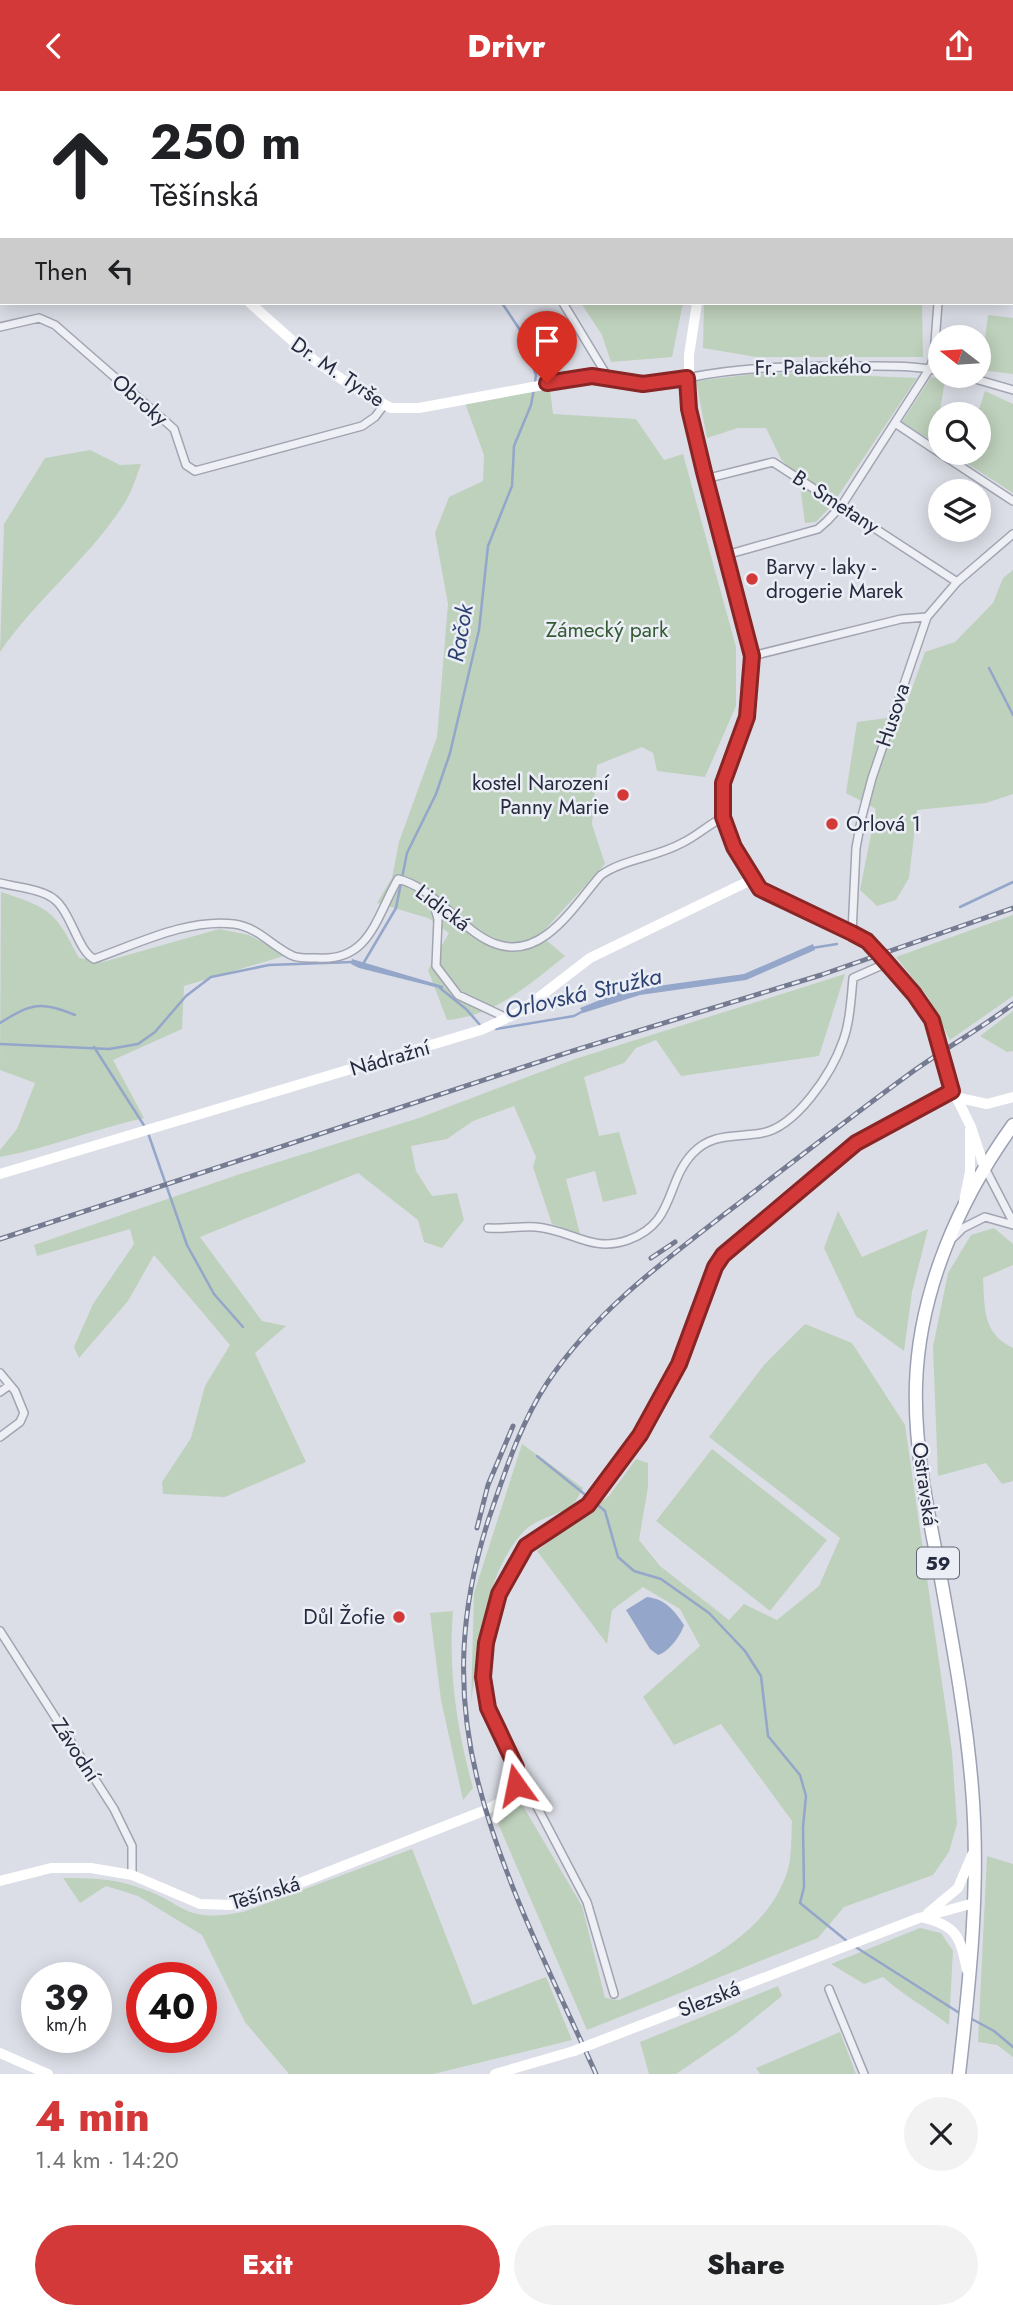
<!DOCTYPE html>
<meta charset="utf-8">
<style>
:root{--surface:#fff;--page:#f2f2f2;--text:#202124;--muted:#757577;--accent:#d43939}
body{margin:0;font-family:Jost,sans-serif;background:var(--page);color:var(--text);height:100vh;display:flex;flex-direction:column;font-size:26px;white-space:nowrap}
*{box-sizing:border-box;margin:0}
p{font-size:23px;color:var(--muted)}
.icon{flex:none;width:38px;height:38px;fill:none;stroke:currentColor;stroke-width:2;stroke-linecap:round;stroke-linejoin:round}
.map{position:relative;height:1983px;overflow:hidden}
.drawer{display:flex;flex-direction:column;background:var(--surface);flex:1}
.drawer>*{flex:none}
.guide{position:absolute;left:0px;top:0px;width:1013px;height:214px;box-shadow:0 4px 18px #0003;background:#fff;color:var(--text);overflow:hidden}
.needle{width:46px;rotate:287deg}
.fabs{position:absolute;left:928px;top:234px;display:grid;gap:14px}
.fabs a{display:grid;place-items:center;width:63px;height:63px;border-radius:50%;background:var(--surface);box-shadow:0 4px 18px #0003;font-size:35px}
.speed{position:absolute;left:21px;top:1871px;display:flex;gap:14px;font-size:35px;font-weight:700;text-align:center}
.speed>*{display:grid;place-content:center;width:91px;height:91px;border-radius:50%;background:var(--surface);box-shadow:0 4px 18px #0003;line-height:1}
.speed small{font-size:18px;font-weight:400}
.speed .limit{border:10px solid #d22;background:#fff;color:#111}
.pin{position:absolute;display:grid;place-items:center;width:60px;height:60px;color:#fff;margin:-72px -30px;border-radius:50% 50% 50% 0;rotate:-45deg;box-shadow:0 0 7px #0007}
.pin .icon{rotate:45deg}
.me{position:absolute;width:77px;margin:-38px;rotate:348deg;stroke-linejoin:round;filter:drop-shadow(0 0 5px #0008)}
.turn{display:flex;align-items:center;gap:24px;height:147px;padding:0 35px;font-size:32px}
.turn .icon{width:91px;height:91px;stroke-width:2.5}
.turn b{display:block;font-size:49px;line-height:60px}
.then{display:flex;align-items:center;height:66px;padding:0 35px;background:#0003;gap:14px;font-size:26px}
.round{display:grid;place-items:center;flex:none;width:74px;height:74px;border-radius:37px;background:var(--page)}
.summary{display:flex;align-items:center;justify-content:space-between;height:119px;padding:0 35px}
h1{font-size:42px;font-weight:800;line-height:52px;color:var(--accent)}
.action{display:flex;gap:14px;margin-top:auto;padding:14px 35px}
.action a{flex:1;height:80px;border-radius:42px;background:var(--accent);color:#fff;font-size:28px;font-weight:800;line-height:80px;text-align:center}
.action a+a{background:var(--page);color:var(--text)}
header{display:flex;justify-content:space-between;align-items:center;height:91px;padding:0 35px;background:var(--accent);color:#fff;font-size:32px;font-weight:800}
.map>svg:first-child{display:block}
.green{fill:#bed1bc}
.water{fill:#94a6c9}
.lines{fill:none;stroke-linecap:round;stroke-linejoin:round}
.stream{stroke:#94a6c9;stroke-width:2.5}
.street-casing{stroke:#a1a4b1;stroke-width:10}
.primary-casing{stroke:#9ba1b3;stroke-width:15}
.street{stroke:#eef0f5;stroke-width:7}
.secondary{stroke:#fff;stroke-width:10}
.primary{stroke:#fff;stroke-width:12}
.rail-casing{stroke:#757b91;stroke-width:5}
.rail{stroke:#ebeef5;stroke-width:2.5;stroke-dasharray:8;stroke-linecap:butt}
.secondary-bridge{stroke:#fff;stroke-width:10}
.route-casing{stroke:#8a2525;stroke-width:18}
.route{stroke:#d43939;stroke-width:12}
.poi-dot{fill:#d43939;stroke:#ebeef5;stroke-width:2.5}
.labels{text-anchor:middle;stroke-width:5;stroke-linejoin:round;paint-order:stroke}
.shield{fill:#ebeef5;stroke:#606575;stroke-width:2}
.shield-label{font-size:19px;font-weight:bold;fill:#252a3e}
.street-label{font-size:21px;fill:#252a3e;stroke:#ebeef5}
.poi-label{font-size:21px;fill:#252a3e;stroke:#ebeef5;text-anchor:start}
.park-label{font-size:21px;fill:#335a32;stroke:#ebeef5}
.water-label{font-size:23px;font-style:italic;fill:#2d4273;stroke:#ebeef5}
</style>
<header><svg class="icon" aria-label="back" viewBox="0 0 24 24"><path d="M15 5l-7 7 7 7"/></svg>Drivr<svg class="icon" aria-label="share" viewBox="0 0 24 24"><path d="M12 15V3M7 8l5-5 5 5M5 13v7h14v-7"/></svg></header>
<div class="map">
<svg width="1013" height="1983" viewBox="0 0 1013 1983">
<rect width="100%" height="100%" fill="#dcdee7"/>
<path class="green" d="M805,0H1013V202L1012,2Z
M581,212H683L672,266L611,271L602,244Z
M704,212H922L923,266H756L703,257Z
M988,224L1013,227V283L981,279Z
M795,282L917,287L832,414L816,431L805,432L799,387L781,368L766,337H738L707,347L696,290L754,283Z
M931,286L945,289L940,319L955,324H940V355L902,331Z
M550,298L553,323L636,328L664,369L683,363L736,556V615L705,686L657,680L653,662L642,656L597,674L592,733L605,773L540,844L565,865C529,894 494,925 447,929L428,879L449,842L428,827L377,812L392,787L399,751L437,646L448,513L435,442L449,406L483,390L484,364L465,312Z
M985,300L1013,313V402L951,362H978L977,324Z
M90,359L120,374L141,373C137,384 133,397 127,408C95,462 37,507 0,561L4,433L45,367Z
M1013,479V703L986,712L917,719L909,787L896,809L877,815L860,799L876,718L846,702L857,631L902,625L925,561L955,551L993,512L1003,487Z
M1,801C50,817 55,820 79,867L103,871L219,838L249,844L287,864L184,895L182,938L113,969L144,1027C95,1038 49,1057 0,1066V1059L17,1038L35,992L0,979Z
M1013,824V905L950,949L928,906L896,866Z
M845,883L819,965L681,985L656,949L636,957L624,972L584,986L599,1045L619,1041L637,1103L603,1111L595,1080L566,1088L580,1143L552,1133L533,1076L536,1066L514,1015L473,1030L447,1048L411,1055L416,1080L432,1105L457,1102L464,1129L442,1157L424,1151L418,1129L358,1082L200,1146L262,1230L286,1235L255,1262L306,1371L225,1406L163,1403L162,1391L191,1347L205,1295L230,1254L154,1164L128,1210L79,1267L74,1256L93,1213L134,1153L130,1138L37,1165L34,1154L240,1083L419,1027L575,968Z
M1013,920V960L1007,961L980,945Z
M838,1120L862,1166L928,1138L912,1201L904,1260L856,1225L824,1157Z
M994,1137L1013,1153V1174L983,1187C985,1218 982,1242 1013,1257V1390L1002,1393L986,1372L938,1385L933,1256L948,1182L971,1144Z
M805,1233L852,1252L905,1334L952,1661L957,1733L949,1761L933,1784L844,1816L818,1847L587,1939L494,1723L520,1710L582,1815L605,1907L619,1909C683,1881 766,1852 788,1778C792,1764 791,1745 792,1730L721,1633L674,1654L643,1606L700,1555L680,1518L643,1496L612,1519L607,1553L537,1460L609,1405L636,1368L648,1372V1396L639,1449L660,1475L729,1529L744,1513L777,1529L819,1495L840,1447L709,1346L764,1274Z
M522,1353L583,1397C580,1402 576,1411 571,1415C557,1425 537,1427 524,1440C484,1483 479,1555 471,1612L474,1502Z
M712,1358L827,1449L770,1520L656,1430Z
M453,1520C448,1582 457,1638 473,1697L463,1709L441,1609L430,1522Z
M412,1758L473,1914L546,1886L572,1949L433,1983H289L245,1931L202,1844L138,1805L106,1795L80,1812L63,1787C89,1787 112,1787 137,1796C188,1812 180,1833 243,1821Z
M987,1765L1013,1773V1966L997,1954L978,1951Z
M920,1837L941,1842L953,1860L949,1934C927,1917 904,1905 883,1886L864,1893L831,1873Z
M778,1895L782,1905L735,1943L676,1983H649L640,1951Z
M840,1941L856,1983H760L756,1977Z"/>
<path class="water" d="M813,853L815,859L746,889L640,904L583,922L580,917L622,900L744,883Z
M352,868L443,895V898L359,877L351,873Z
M647,1506C665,1508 674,1519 684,1534C681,1544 669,1561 658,1564L650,1558L626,1519Z"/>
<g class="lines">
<path class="stream" d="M386,0L388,2
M502,212L520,239L536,284L535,291
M989,577L1013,624
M960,816L1013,791
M812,857L837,853
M363,873L396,817L407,762L436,703L450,662L479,539L488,455L512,395L514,355L531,314L534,298
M440,897L466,918L481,935
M0,932C32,912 40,910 75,924
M496,938L574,925L585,919
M0,953L109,958L138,953L155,941L186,905L211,886L269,874L353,871
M94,956L145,1036
M148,1042L187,1154L214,1203L243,1236
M537,1365L588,1406
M593,1410L605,1420L618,1466L634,1480L661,1488L709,1522L745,1560L761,1585L768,1645L800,1684L806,1705L803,1736L804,1796L800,1812L848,1851
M854,1855L961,1923
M970,1927L994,1940L1013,1956"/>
<g class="street-casing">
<path id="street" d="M448,0L449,2
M563,212L609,288
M0,236L39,227L55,234L174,338L186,374L195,380L362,335L375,326L384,314
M965,285L1013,299
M687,287C745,275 800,275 859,275C886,275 913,274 940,280
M895,332L940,362
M940,362L1013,410
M705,388L773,371L957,491
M726,464L818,438L827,430L842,414L930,277L934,265L938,212
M752,565L901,528L927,526
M0,792C15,796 42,798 54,808C71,821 78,860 94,868C137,853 188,827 234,833C257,836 271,854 291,864C298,868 309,867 317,867C370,871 376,826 398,788C418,793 432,806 448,819C462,831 478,847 496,853C543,870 575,813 601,784C624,768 657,766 682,752C697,745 709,733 724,726
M432,807L438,828L436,875L458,904L507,927
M852,842L856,757L862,725L872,687L927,526L957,491L1013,443
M984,1075L1013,1131
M488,1137C504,1138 520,1135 536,1136C572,1139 591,1162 628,1149C676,1132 665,1091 693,1062C713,1041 736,1047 762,1042C796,1036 832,982 843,950C850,931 851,908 853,887L887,872
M954,1146L963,1137L985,1126L1013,1134
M0,1282L15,1300L24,1322L20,1331L0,1346
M0,1301L10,1294
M0,1540L114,1718L132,1755V1784
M516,1694L532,1706L587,1811L614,1903
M829,1898L864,1983"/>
</g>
<g class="primary-casing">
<path id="primary" d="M959,1983C970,1888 980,1793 972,1697C966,1623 952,1550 939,1477C927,1417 914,1355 916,1293C919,1200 959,1109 1013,1034"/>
</g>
<use href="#street" class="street"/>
<path class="secondary" d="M34,0L36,2
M796,2L797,0
M250,212L315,270L361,301L391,317H419L592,285L643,293L687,287
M697,212L689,264V318L752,565L747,627L725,681L722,714L734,756L760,798L867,850L914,903L932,929L944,981L971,1036L984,1075
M955,1006L987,1013L1013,1006
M0,1083L481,939L520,921L590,867L751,789
M964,1110L970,1081V1039
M0,1790L51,1777H91L132,1784L200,1813L231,1814L272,1803L486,1719L507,1708L518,1685L488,1617L483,1586L486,1552L499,1503L526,1455L588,1414L640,1344L679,1273L715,1176L723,1164L838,1065L952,1001
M928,1822L958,1797L972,1764
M924,1827C958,1835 960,1847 967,1879
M592,1953L919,1827L974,1812
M0,1962L48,1983
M495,1983L574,1960"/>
<use href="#primary" class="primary"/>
<g class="rail-casing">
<path id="rail" d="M0,1148L572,960L821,884L1013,817
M651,1167L675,1151
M477,1437L488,1394L513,1335
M596,1983C553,1887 504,1793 478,1691C455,1600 460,1516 489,1427C505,1381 520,1333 547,1292C594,1222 660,1173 726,1122C787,1076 846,1029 908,984C942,959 979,939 1013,913"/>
</g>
<use href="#rail" class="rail"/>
<path class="secondary-bridge" d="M574,1960L592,1953"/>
</g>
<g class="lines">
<g class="route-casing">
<path id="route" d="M516,1694V1676L488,1617L483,1586L486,1552L499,1503L526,1455L588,1414L640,1344L679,1273L715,1176L723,1164L856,1052L952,1000L932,929L914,903L880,864L867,850L852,842L760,798L734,756L723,726V692L747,626L752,565L704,381L689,318L687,287L643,293L592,285L547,292"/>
</g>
<use href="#route" class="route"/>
</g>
<g class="poi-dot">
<circle cx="752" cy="488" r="7"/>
<circle cx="623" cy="704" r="7"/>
<circle cx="832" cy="733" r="7"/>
<circle cx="399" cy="1526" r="7"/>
</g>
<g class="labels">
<rect class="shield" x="917" y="1456.5" width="42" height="31" rx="5"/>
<g class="shield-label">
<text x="938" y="1479">59</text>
</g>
<g class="street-label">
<text transform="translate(813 276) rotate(-1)" y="7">Fr. Palackého</text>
<text transform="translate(338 281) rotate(34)" y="7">Dr. M. Tyrše</text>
<text transform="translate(140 309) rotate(41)" y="7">Obroky</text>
<text transform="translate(836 411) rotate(33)" y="7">B. Smetany</text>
<text transform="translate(893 624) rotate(-72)" y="7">Husova</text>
<text transform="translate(443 817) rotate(37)" y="7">Lidická</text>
<text transform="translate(390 967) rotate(-16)" y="7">Nádražní</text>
<text transform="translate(925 1393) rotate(82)" y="7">Ostravská</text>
<text transform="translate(76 1659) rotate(57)" y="7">Závodní</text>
<text transform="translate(265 1802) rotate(-17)" y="7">Těšínská</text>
<text transform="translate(709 1908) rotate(-22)" y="7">Slezská</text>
</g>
<g class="poi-label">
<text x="766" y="483">Barvy - laky -<tspan x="766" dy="24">drogerie Marek</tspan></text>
<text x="609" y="699" text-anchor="end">kostel Narození<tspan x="609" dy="24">Panny Marie</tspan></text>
<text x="846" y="740">Orlová 1</text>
<text x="385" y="1533" text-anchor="end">Důl Žofie</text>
</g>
<g class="park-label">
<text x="607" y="546">Zámecký park</text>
</g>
<g class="water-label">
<text transform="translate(460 542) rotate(-80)" y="8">Račok</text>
<text transform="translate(583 902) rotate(-13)" y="8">Orlovská Stružka</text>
</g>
</g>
</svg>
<div class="fabs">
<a><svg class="needle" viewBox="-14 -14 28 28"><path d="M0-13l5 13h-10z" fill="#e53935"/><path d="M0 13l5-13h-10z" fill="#757577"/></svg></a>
<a><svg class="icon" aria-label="search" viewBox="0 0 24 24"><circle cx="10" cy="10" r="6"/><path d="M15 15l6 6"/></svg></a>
<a><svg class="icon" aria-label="layers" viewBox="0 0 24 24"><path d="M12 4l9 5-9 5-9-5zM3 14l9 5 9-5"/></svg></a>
</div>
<div class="speed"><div>39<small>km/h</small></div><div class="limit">40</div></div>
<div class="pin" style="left:547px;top:292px;background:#d93025"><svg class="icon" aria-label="arrive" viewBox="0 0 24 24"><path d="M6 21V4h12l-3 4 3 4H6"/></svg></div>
<svg class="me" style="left:516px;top:1694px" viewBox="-20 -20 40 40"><path d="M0-17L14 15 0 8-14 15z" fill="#d43939" stroke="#fff" stroke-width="4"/></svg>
<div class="guide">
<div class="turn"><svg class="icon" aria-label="ahead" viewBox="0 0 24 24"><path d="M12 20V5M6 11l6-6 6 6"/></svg><div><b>250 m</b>Těšínská</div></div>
<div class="then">Then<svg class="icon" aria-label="left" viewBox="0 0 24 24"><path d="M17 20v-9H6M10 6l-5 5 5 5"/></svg></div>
</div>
</div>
<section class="drawer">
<div class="summary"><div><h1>4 min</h1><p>1.4 km · 14:20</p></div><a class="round"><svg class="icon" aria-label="close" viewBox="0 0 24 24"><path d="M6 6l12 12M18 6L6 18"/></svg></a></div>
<div class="action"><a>Exit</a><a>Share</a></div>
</section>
